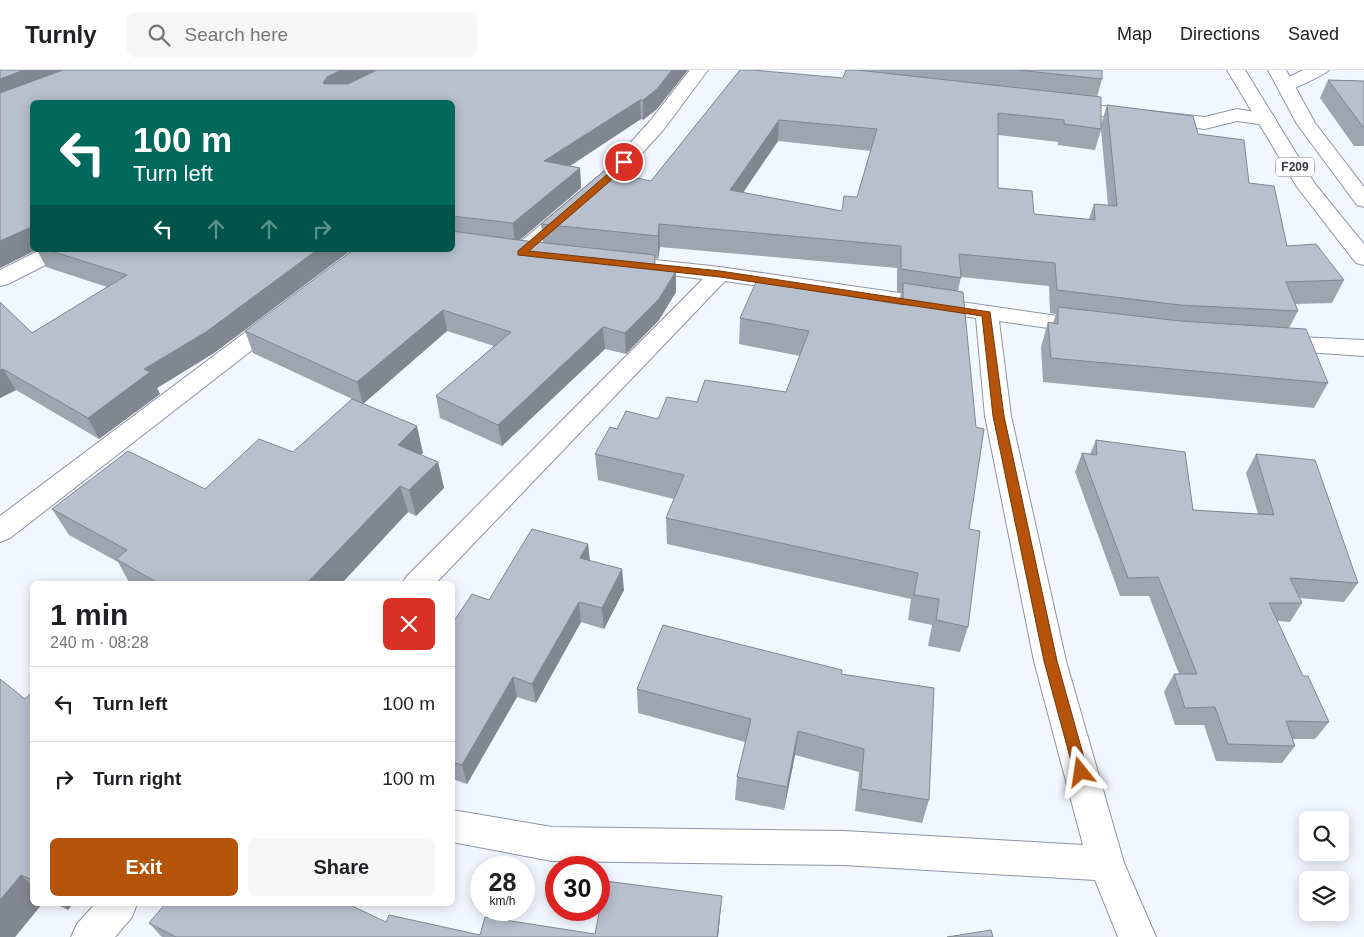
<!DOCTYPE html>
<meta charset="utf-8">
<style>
:root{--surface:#fff;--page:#f6f6f6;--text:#202124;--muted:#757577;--line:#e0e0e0;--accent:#b45309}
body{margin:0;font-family:Helvetica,sans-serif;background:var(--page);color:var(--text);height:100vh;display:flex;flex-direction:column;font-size:19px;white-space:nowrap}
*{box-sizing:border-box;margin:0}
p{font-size:16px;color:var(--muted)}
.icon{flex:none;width:28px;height:28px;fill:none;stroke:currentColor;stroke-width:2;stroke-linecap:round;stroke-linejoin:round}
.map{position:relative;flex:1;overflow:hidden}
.side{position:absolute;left:30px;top:511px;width:425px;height:325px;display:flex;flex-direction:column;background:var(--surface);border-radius:8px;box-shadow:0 2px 12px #0003}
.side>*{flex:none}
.top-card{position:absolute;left:30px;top:30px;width:425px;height:152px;border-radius:8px;box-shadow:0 2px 12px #0003;background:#00695c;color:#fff;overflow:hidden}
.tools{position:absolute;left:1299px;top:741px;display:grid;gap:10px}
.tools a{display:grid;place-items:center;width:50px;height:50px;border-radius:8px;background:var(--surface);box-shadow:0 2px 12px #0003;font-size:25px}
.speed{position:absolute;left:470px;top:786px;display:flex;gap:10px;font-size:25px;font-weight:700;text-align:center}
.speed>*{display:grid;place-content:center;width:65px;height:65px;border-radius:50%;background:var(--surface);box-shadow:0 2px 12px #0003;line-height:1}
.speed small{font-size:12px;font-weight:400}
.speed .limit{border:8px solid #d22;background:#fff;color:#111}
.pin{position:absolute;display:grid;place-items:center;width:42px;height:42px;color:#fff;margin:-21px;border:2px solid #fff;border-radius:50%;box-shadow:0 1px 5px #0007}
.me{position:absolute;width:55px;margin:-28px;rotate:345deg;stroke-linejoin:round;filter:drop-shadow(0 0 4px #0008)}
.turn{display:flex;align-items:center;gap:18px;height:105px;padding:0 20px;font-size:22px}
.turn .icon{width:65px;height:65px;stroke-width:2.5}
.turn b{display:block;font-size:35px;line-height:42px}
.lanes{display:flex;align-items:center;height:48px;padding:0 20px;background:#0003;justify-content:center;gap:25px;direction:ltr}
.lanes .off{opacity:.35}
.round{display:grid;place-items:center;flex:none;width:52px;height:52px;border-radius:8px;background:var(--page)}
.headline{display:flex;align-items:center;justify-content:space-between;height:85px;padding:0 20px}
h1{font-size:30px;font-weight:600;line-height:38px}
.primary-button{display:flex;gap:10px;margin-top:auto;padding:10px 20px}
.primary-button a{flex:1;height:58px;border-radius:8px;background:var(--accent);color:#fff;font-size:20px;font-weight:600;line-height:58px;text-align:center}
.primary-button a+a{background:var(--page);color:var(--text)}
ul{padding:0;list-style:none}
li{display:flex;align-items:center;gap:15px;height:75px;padding:0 20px;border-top:1px solid var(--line)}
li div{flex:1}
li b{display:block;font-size:19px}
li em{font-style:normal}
header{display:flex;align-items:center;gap:30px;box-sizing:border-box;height:70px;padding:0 25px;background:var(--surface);border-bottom:1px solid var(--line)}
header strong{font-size:24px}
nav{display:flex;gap:28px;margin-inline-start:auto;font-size:18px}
.search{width:350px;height:45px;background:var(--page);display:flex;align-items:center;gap:12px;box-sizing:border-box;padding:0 18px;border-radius:8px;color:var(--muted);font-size:19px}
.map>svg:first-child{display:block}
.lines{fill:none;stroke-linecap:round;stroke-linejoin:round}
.minor-casing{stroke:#8e94a2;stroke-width:2}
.major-casing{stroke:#8e94a2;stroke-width:2}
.minor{fill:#fff;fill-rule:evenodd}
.major{fill:#fff;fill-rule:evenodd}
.wall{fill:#9ea4b0;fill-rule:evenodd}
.shaded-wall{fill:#818690}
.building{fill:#b8bfcd;stroke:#818690;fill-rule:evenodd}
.route{fill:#b45309;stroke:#753606}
.labels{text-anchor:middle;stroke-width:4;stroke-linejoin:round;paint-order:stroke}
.shield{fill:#fff;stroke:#747579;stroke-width:1}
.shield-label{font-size:12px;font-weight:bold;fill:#383a40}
</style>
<header>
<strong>Turnly</strong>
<div class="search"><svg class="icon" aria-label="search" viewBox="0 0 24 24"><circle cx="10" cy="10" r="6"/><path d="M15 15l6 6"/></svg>Search here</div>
<nav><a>Map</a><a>Directions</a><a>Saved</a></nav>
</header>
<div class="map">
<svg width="1364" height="867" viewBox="0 0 1364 867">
<rect width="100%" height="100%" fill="#f2f6ff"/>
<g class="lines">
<g class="minor-casing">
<path id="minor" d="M690,0H708L664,59L620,108L529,188L521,189L513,188L510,183L513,178L606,100L650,51Z
M1303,0H1329C1326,4 1294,19 1289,20C1286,20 1284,20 1281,19L1278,15L1281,11Z
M1065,32L1205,47L1237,39L1273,45L1275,49L1273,53L1266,55L1237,51L1205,59L1059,41L1056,37L1059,33Z
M40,180H68L65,185L8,214L0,216V200Z
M618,186L720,197L1099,252L1103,257L1099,262L1091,264L999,251L1011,346L1066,591L1124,793L1156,867H1118L1095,810L844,795L552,791L452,772V740L552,757L844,761L1083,775L1034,591L985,346L976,248L725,211L435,514H402L407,506L703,209L610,198L607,193L610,188Z
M279,241L287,243L291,248L287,253L10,468L0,472V446L271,243Z
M1276,266L1364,270V286L1276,280L1268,278L1264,273L1268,268Z
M95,834H137L132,847L115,867H71L77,854Z"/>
</g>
<g class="major-casing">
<path id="major" d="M1227,0H1245L1315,114L1364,174V195L1356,193L1297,117Z
M1268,0H1286L1315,53L1364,117V137L1357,135L1297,54Z"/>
</g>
<use href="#minor" class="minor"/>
<use href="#major" class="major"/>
</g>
<path class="wall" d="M0,0H688L657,39L643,50L641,49L570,96L580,98L581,118L520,170L543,173L541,154L651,111L843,8L846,0H1102V9L1097,27L1101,54L1107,35L1198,64L1249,113L1287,176L1344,210L1332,233L1295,234L1298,241L1289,258L1328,313L1314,338L1043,312L1041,277L1048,252L1053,253L1056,244L1050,243L1049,216L961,207L958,221L969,459L968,557L960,582L928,576L932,555L908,550L911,529L667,474L666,448L674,429L598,410L595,384L617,359L658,349L697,332L786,322L800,286L739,274L740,248L899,234L901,222H897V198L660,177L658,189L655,188L656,198L676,201V222L659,250L626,284L605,279L502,376L440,348L436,326L494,276L447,261L363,334L253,283L245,261L452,180V32H32V180H36L0,198ZM1101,60L1108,135L1094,134L1089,149L1034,144L998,118V65L1058,72V75L1095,80ZM778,71L871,81L857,127L842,141L743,123Z
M1328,10L1364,11V76H1354L1320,28Z
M37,180H351L214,283L157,318L160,324L99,369L16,320L0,328V232L32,263L107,217L46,197Z
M1096,370L1193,440L1258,444L1246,403L1256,384L1358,513L1344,532L1299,528L1302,533L1290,552L1277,551L1303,606L1329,652L1315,669H1292L1295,676L1282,693L1216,691L1204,655H1175L1164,622L1174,604H1179L1149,526H1120L1075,402L1082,383L1090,384Z
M293,382L423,383L421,385L438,392L444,418L416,446L408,442L341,514H130L118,492L69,465L52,439L205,419Z
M588,474L590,490L624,520L604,559L581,552L536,633L517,627L467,714L452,709V554L489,530Z
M842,604L929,730L922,753L855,741L859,702L795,685L784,740L735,730L737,707L745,672L638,643L637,619Z
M32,622V834H42L15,867L25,629Z
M55,834H72L68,840Z
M720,848L718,867H162L149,853L386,852L480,865L595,864Z"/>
<path class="shaded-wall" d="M24,0H81L0,32V9Z
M341,0H383L332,26L323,13L327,7Z
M672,0H688L657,39L643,50V30Z
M640,30L641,49L547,111L544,91Z
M779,50L778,71L729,143L730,120Z
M580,98L581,118L515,174L513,153Z
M659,154L660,177L658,189V166Z
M29,158L32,165V180H36L0,198V171Z
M317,180H351L214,283L157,318L160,324L99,369L88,348L144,299Z
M676,201V222L659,250L626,284L625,263Z
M443,240L447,261L363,334L357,312Z
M603,257L605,279L502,376L498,355Z
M3,299L16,320L0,328V300Z
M417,356L423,383L405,402L398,375Z
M438,392L444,418L416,446L409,420Z
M400,416L408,442L341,514H306Z
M588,474L590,495L580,488Z
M622,499L624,520L604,559L602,538Z
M579,532L581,552L536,633L532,614Z
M513,607L517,627L467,714L462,695Z
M798,661L795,685L784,740L787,717Z
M21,805L32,816V834H42L15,867H0V830Z
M722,826L718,867H717Z
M62,834H72L68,840Z"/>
<path class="building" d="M0,0H24L0,9Z
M63,0H341L327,7L323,13L325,14H348L377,0H672L657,19L643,30H640L544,91L580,98L513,153L452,146V32H32V158H29L0,171V23Z
M740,0H752L843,8L846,0H857L1101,27V59L1064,54V50L998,43V118L1032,121L1034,144L1095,150L1094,134L1117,136L1107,35L1193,46L1198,64L1244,70L1249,113L1274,116L1287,176L1316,174L1344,210L1286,212L1298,241L1180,235L1057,220L1055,193L959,184L961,208L901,199V176L659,154L658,166L541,154L604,101L651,111ZM779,50L877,59L857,127L844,126L842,141L730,120Z
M1018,0H1102V9Z
M1328,10L1364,11V57H1363Z
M452,161L518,170L655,185L654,197L676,201L659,229L625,263L603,257L498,355L436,326L511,262L443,240L357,312L245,261L353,180H452Z
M48,180H317L206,262L144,299L150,302L88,348L3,299L0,300V232L32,263L127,205Z
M757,210L903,235V213L963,222L976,357L984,359L969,459L980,461L968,557L936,550L939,529L914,525L918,503L666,448L684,405L595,384L610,357L617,359L626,341L658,349L667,327L697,332L705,310L786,322L809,261L740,248Z
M1058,237L1180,251L1306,259L1328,313L1051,288L1048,252L1058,254Z
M352,329L417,356L398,375L438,392L409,420L400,416L306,514H301L294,511L291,514H160L116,489L127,480L52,439L128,381L205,419L259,369L293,382Z
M1096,370L1185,382L1193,440L1274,445L1256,384L1315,390L1358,513L1290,508L1302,533H1269L1303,606H1308L1329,652L1286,651L1295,676L1228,674L1215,637L1185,638L1174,604H1197L1158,507L1128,508L1082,383L1097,385Z
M532,459L588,474L580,488L622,499L602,538L579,532L532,614L513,607L462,695L452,692V554L472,524L489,530Z
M663,555L842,600L841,604L934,618L929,730L861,719L864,679L798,661L787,717L737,707L751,649L637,619Z
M0,609L25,629L32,622V810L21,805L0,830Z
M605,811L722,826L717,867H176L149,853L165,834H348L386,852L389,845L480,865L485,847L595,864Z
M991,860L993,867H947Z"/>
<path class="route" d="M621,90L628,92L616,106L529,181L720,201L990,242L1004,346L1057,591L1088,702L1086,706L1081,708L1076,706L1074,702L1044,591L993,346L982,246L720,207L518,185V181L610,102Z"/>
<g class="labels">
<rect class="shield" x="1276" y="87.5" width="38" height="19" rx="4"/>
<g class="shield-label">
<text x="1295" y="101">F209</text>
</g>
</g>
</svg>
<div class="tools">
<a><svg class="icon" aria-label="search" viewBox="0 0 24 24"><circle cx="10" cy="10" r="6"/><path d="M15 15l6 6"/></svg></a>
<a><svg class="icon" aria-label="layers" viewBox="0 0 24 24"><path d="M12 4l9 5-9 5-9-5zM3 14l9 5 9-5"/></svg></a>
</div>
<div class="speed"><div>28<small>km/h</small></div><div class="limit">30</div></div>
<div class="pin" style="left:624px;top:92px;background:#d93025"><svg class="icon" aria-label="arrive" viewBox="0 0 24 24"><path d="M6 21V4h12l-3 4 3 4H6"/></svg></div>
<svg class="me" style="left:1081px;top:702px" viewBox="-20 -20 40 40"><path d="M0-17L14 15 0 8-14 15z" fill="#b45309" stroke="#fff" stroke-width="4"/></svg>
<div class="top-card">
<div class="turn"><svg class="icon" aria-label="left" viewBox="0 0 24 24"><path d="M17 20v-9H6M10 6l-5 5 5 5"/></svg><div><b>100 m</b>Turn left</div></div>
<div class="lanes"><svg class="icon" aria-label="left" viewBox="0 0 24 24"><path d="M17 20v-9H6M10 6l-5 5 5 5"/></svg><svg class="icon off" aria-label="ahead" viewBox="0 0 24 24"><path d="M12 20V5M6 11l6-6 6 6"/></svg><svg class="icon off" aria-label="ahead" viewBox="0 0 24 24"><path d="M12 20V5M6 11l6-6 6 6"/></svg><svg class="icon off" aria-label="right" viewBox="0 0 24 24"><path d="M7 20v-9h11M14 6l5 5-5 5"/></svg></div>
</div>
<section class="side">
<div class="headline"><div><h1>1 min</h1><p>240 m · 08:28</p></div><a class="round" style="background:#d93025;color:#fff"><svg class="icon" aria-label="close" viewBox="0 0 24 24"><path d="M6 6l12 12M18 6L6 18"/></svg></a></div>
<ul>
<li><svg class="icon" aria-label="left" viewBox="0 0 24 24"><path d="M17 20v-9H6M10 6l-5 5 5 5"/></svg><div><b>Turn left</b></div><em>100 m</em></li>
<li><svg class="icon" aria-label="right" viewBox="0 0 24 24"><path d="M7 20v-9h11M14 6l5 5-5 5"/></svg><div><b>Turn right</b></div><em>100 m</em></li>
</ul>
<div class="primary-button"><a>Exit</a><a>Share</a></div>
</section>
</div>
